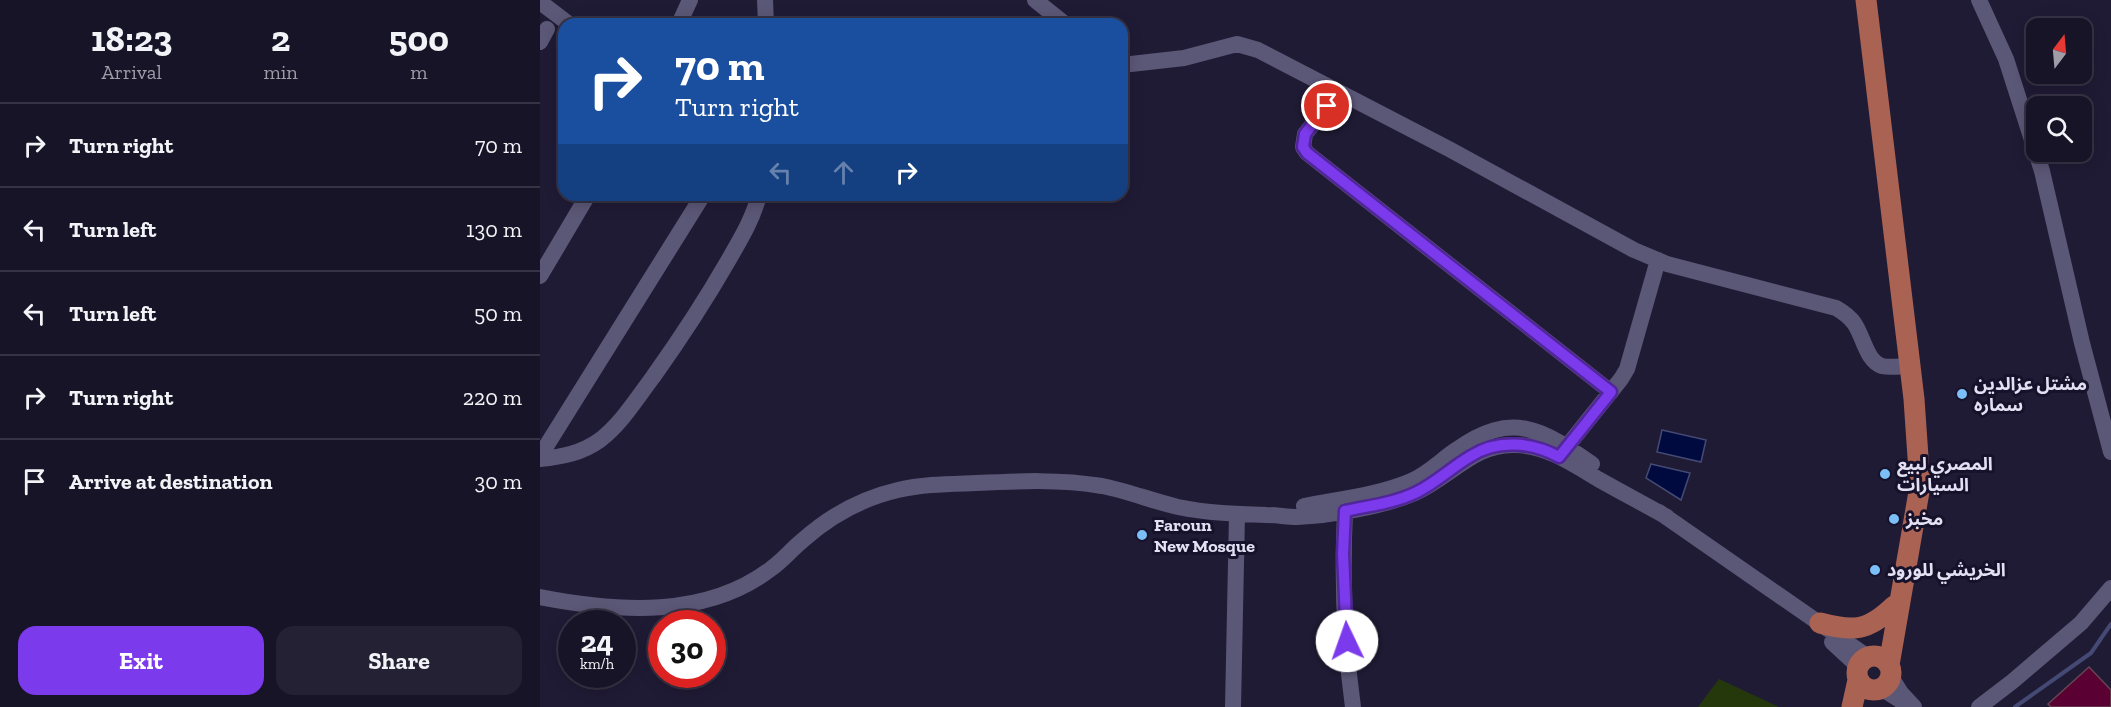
<!DOCTYPE html>
<meta charset="utf-8">
<style>
:root{--surface:#181428;--page:#252134;--text:#f1f3f6;--muted:#9f9ea8;--line:#363345;--accent:#7c3aed}
body{margin:0;font-family:"Zilla Slab","Noto Sans Arabic",serif;background:var(--page);color:var(--text);height:100vh;display:flex;flex-direction:column;font-size:22px;white-space:nowrap}
*{box-sizing:border-box;margin:0}
p{font-size:20px;color:var(--muted)}
.icon{flex:none;width:33px;height:33px;fill:none;stroke:currentColor;stroke-width:2;stroke-linecap:round;stroke-linejoin:round}
.map{position:relative;flex:1;overflow:hidden}
.sheet{display:flex;flex-direction:column;background:var(--surface);width:540px}
.sheet>*{flex:none}
.top-card{position:absolute;left:18px;top:18px;width:570px;height:183px;border-radius:18px;box-shadow:0 3px 15px #0003,0 0 0 2px var(--line);background:#1a4fa0;color:#fff;overflow:hidden}
.needle{width:39px;rotate:16deg}
.fabs{position:absolute;left:1486px;top:18px;display:grid;gap:12px}
.fabs a{display:grid;place-items:center;width:66px;height:66px;border-radius:12px;background:var(--surface);box-shadow:0 3px 15px #0003,0 0 0 2px var(--line);font-size:30px}
.speed{position:absolute;left:18px;top:610px;display:flex;gap:12px;font-size:30px;font-weight:700;text-align:center}
.speed>*{display:grid;place-content:center;width:78px;height:78px;border-radius:50%;background:var(--surface);box-shadow:0 3px 15px #0003,0 0 0 2px var(--line);line-height:1}
.speed small{font-size:15px;font-weight:400}
.speed .limit{border:9px solid #d22;background:#fff;color:#111}
.pin{position:absolute;display:grid;place-items:center;width:51px;height:51px;color:#fff;margin:-26px;border:3px solid #fff;border-radius:50%;box-shadow:0 2px 6px #0007}
.me{position:absolute;width:66px;margin:-33px;rotate:357deg;stroke-linejoin:round;filter:drop-shadow(0 0 4px #0008)}
.turn{display:flex;align-items:center;gap:21px;height:126px;padding:0 18px;font-size:27px}
.turn .icon{width:78px;height:78px;stroke-width:2.5}
.turn b{display:block;font-size:42px;line-height:51px}
.lanes{display:flex;align-items:center;height:57px;padding:0 18px;background:#0003;justify-content:center;gap:30px;direction:ltr}
.lanes .off{opacity:.35}
.eta{display:flex;justify-content:space-evenly;align-items:center;height:102px;text-align:center}
.eta b{font-size:36px;font-weight:700;line-height:42px}
.cta{display:flex;gap:12px;margin-top:auto;padding:12px 18px}
.cta a{flex:1;height:69px;border-radius:18px;background:var(--accent);color:#fff;font-size:24px;font-weight:700;line-height:69px;text-align:center}
.cta a+a{background:var(--page);color:var(--text)}
ul{padding:0;list-style:none}
li{display:flex;align-items:center;gap:18px;height:84px;padding:0 18px;border-top:2px solid var(--line)}
li div{flex:1}
li b{display:block;font-size:22px}
li em{font-style:normal}
main{display:flex;flex:1;min-height:0}
.map>svg:first-child{display:block}
.green{fill:#25380b}
.water{fill:#000a3e;stroke:#444a74;stroke-width:1.5}
.lines{fill:none;stroke-linecap:round;stroke-linejoin:round}
.stream{stroke:#444a74;stroke-width:4}
.building{fill:#5a0032;stroke:#674652;stroke-width:1.5}
.minor{stroke:#5b5776;stroke-width:16}
.major{stroke:#aa6253;stroke-width:21}
.route-casing{stroke:#51269a;stroke-width:15}
.route{stroke:#7c3aed;stroke-width:10}
.poi-dot{fill:#7bbef8;stroke:#16122b;stroke-width:2}
.labels{text-anchor:middle;stroke-width:6;stroke-linejoin:round;paint-order:stroke}
.poi-label{font-size:18px;font-weight:bold;fill:#e2e0f2;stroke:#16122b;text-anchor:start}
</style>
<main>
<section class="sheet">
<div class="eta">
<div><b>18:23</b><p>Arrival</p></div>
<div><b>2</b><p>min</p></div>
<div><b>500</b><p>m</p></div>
</div>
<ul>
<li><svg class="icon" aria-label="right" viewBox="0 0 24 24"><path d="M7 20v-9h11M14 6l5 5-5 5"/></svg><div><b>Turn right</b></div><em>70 m</em></li>
<li><svg class="icon" aria-label="left" viewBox="0 0 24 24"><path d="M17 20v-9H6M10 6l-5 5 5 5"/></svg><div><b>Turn left</b></div><em>130 m</em></li>
<li><svg class="icon" aria-label="left" viewBox="0 0 24 24"><path d="M17 20v-9H6M10 6l-5 5 5 5"/></svg><div><b>Turn left</b></div><em>50 m</em></li>
<li><svg class="icon" aria-label="right" viewBox="0 0 24 24"><path d="M7 20v-9h11M14 6l5 5-5 5"/></svg><div><b>Turn right</b></div><em>220 m</em></li>
<li><svg class="icon" aria-label="arrive" viewBox="0 0 24 24"><path d="M6 21V4h12l-3 4 3 4H6"/></svg><div><b>Arrive at destination</b></div><em>30 m</em></li>
</ul>
<div class="cta"><a>Exit</a><a>Share</a></div>
</section>
<div class="map">
<svg width="1571" height="707" viewBox="0 0 1571 707">
<rect width="100%" height="100%" fill="#201b35"/>
<path class="green" d="M1179,679L1239,707H1158Z"/>
<path class="water" d="M1122,430L1166,440L1161,462L1117,452Z
M1111,464L1150,473L1141,500L1106,478Z"/>
<g class="lines">
<path class="stream" d="M1475,707L1551,653L1571,624"/>
</g>
<path class="building" d="M1549,667L1571,690V707H1511L1508,704Z"/>
<g class="lines">
<path class="minor" d="M225,0L226,24
M495,0L525,24
M1439,0L1466,59L1502,171L1542,343L1571,452
M0,2L29,24
M139,24L150,0
M0,42L7,29
M582,65L644,58L697,44L718,50L909,149L1094,250L1127,264L1296,308C1303,312 1309,316 1314,323C1323,335 1326,361 1342,366C1350,368 1361,366 1370,366
M798,93L765,134L763,147L767,153L1071,392
M0,276L48,195
M1021,454L1081,379L1087,369L1118,260
M0,456L163,195
M0,459C22,457 42,453 60,440C82,423 97,398 113,377C140,339 165,301 188,261C200,240 213,219 219,195
M764,506C799,499 838,495 871,481C888,474 901,460 916,450C972,410 1002,429 1052,464
M805,511C802,575 804,643 813,707
M1119,512L1328,657
M0,597C77,612 166,619 232,568C243,560 252,549 263,540C290,516 323,498 358,490C384,484 410,484 436,483C478,481 520,479 562,486C588,491 612,501 638,507C667,513 697,514 727,515C737,515 747,517 757,517C790,516 845,506 875,493C911,477 934,443 976,445C1007,446 1033,464 1058,479C1081,492 1104,504 1127,517
M1292,642L1318,666
M1351,677L1361,693L1374,707
M1341,688L1366,704
M693,707L697,515
M1439,707L1473,681L1541,623L1571,588"/>
<path class="major" d="M1326,0L1374,399L1380,486L1349,665
M1280,623C1314,632 1328,631 1354,606
M1317 673a17 17 0 1 1 34 0a17 17 0 1 1-34 0Z
M1312,707L1318,680"/>
</g>
<g class="lines">
<g class="route-casing">
<path id="route" d="M787,106L765,134L763,147L767,153L1071,392L1019,457C992,442 957,439 931,456C912,467 897,482 877,492C855,503 828,506 805,511L803,554L807,641"/>
</g>
<use href="#route" class="route"/>
</g>
<g class="poi-dot">
<circle cx="1422" cy="394" r="6"/>
<circle cx="1345" cy="474" r="6"/>
<circle cx="1354" cy="519" r="6"/>
<circle cx="602" cy="535" r="6"/>
<circle cx="1335" cy="570" r="6"/>
</g>
<g class="labels">
<g class="poi-label">
<text x="1434" y="390">مشتل عزالدين<tspan x="1434" dy="21">سماره</tspan></text>
<text x="1357" y="470">المصري لبيع<tspan x="1357" dy="21">السيارات</tspan></text>
<text x="1366" y="525">مخبز</text>
<text x="614" y="531">Faroun<tspan x="614" dy="21">New Mosque</tspan></text>
<text x="1347" y="576">الخريشي للورود</text>
</g>
</g>
</svg>
<div class="fabs">
<a><svg class="needle" viewBox="-14 -14 28 28"><path d="M0-13l5 13h-10z" fill="#e53935"/><path d="M0 13l5-13h-10z" fill="#9f9ea8"/></svg></a>
<a><svg class="icon" aria-label="search" viewBox="0 0 24 24"><circle cx="10" cy="10" r="6"/><path d="M15 15l6 6"/></svg></a>
</div>
<div class="speed"><div>24<small>km/h</small></div><div class="limit">30</div></div>
<div class="pin" style="left:787px;top:106px;background:#d93025"><svg class="icon" aria-label="arrive" viewBox="0 0 24 24"><path d="M6 21V4h12l-3 4 3 4H6"/></svg></div>
<svg class="me" style="left:807px;top:641px" viewBox="-20 -20 40 40"><circle r="19" fill="#fff"/><path d="M0-13L10 11 0 6-10 11z" fill="#7c3aed"/></svg>
<div class="top-card">
<div class="turn"><svg class="icon" aria-label="right" viewBox="0 0 24 24"><path d="M7 20v-9h11M14 6l5 5-5 5"/></svg><div><b>70 m</b>Turn right</div></div>
<div class="lanes"><svg class="icon off" aria-label="left" viewBox="0 0 24 24"><path d="M17 20v-9H6M10 6l-5 5 5 5"/></svg><svg class="icon off" aria-label="ahead" viewBox="0 0 24 24"><path d="M12 20V5M6 11l6-6 6 6"/></svg><svg class="icon" aria-label="right" viewBox="0 0 24 24"><path d="M7 20v-9h11M14 6l5 5-5 5"/></svg></div>
</div>
</div>
</main>
